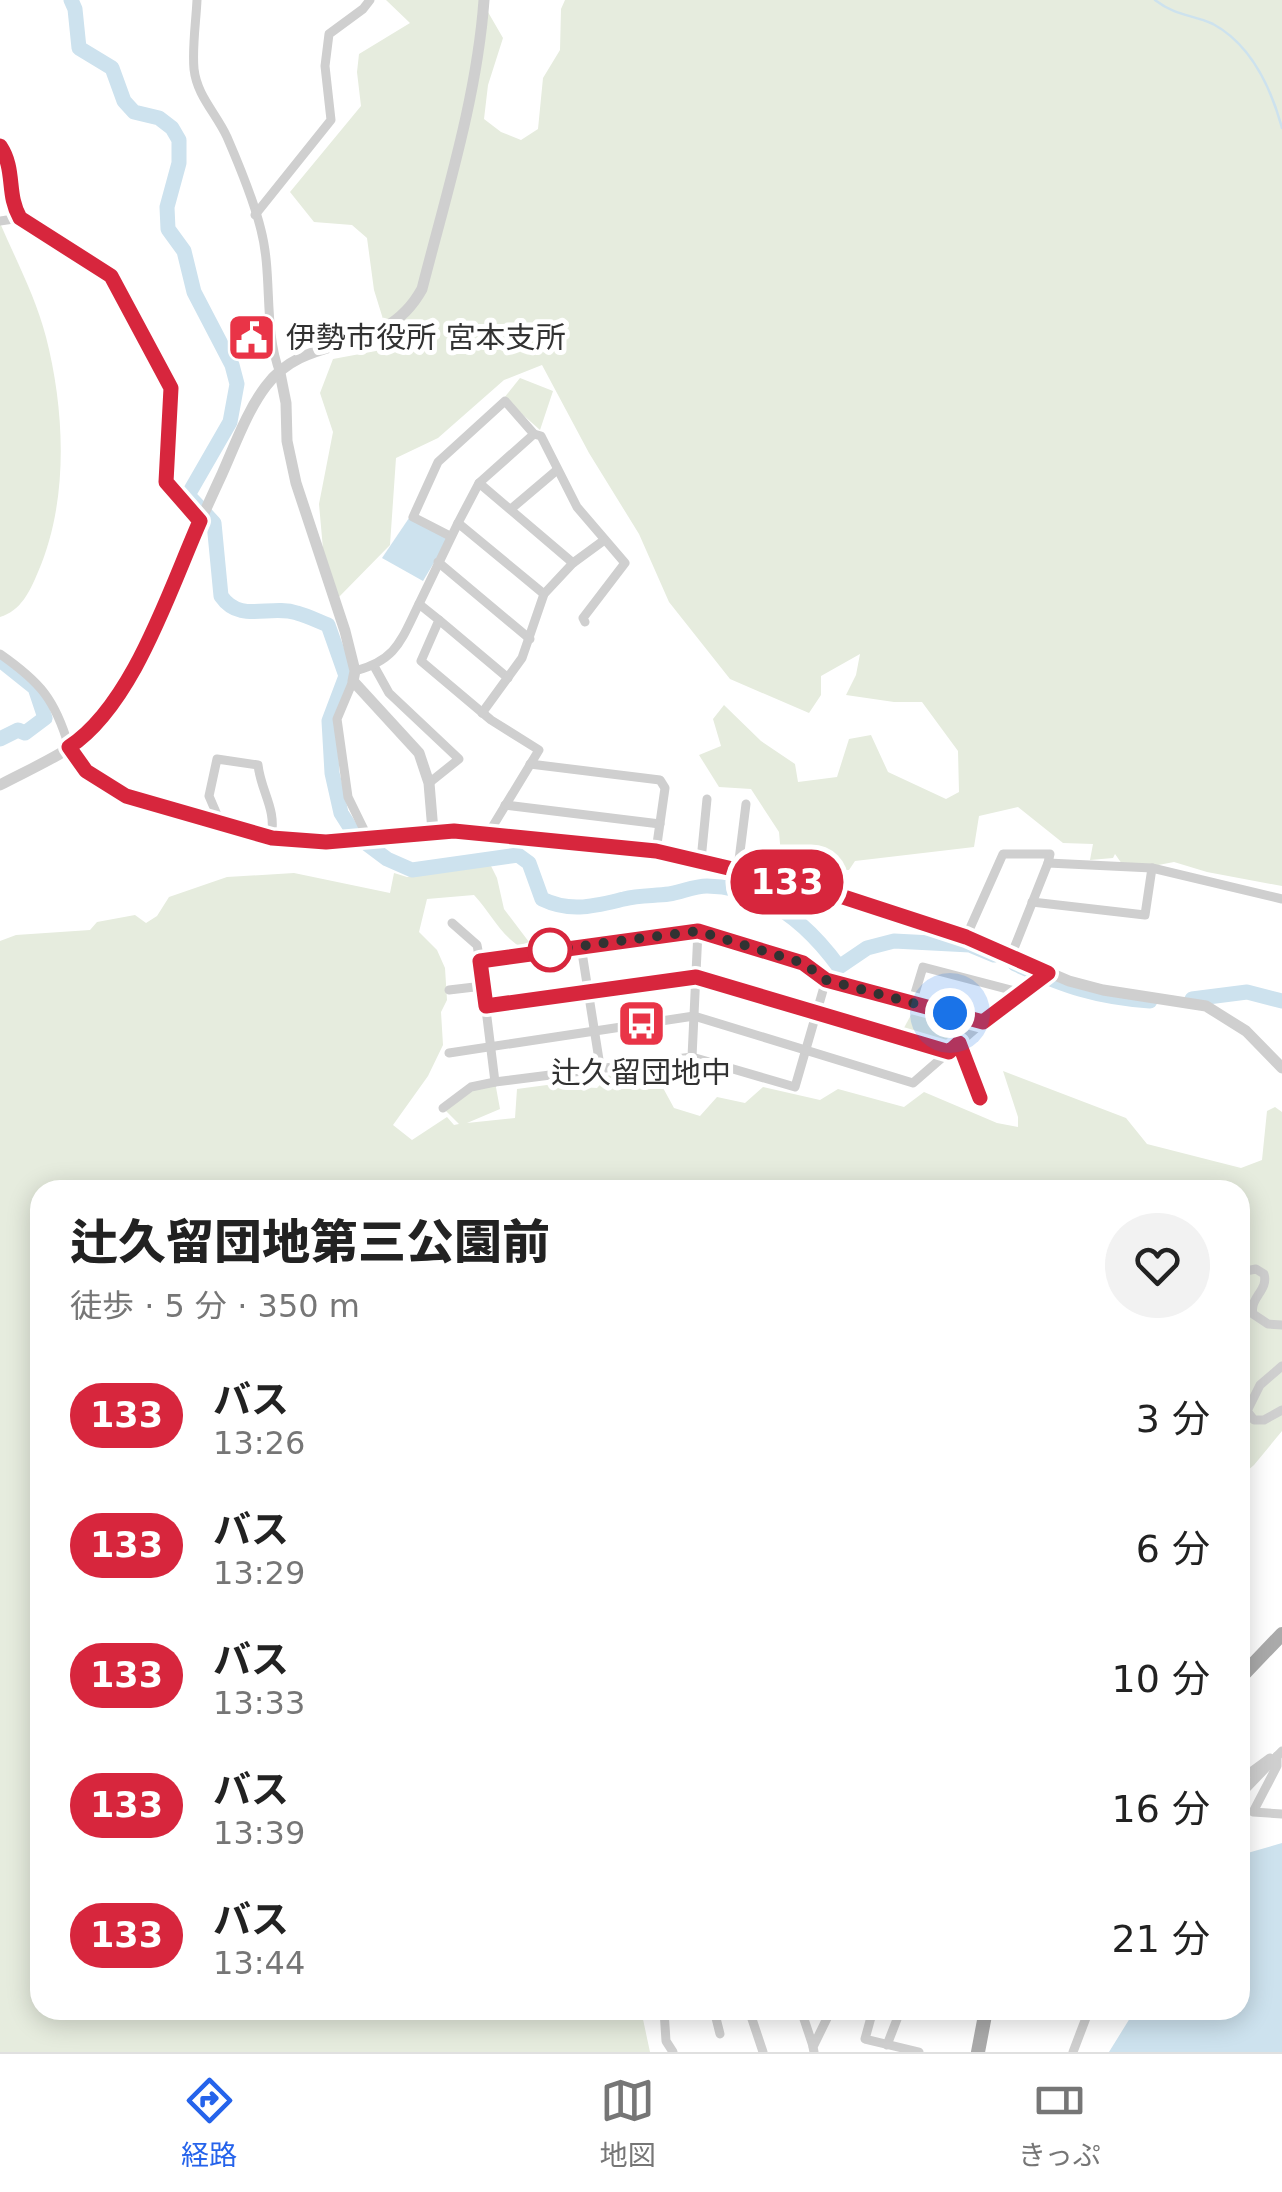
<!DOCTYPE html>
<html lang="ja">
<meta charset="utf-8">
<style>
:root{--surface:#fff;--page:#f2f2f2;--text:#222;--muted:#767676;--line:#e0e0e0;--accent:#2563eb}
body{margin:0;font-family:"DejaVu Sans","Noto Sans JP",sans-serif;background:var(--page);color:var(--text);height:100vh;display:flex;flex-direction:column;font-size:38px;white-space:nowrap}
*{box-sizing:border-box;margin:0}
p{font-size:32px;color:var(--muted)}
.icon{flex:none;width:55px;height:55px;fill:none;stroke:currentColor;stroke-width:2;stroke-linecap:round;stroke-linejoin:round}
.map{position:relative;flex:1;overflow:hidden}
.sheet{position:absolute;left:30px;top:1180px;width:1220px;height:840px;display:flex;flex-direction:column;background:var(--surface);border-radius:30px;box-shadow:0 5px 25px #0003}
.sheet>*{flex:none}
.badge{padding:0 20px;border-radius:32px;font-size:35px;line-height:65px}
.you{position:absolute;width:50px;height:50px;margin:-25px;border:8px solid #fff;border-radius:50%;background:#1a73e8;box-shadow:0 0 0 15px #1a73e833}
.map>.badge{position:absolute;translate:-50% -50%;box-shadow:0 0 0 5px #fff}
.round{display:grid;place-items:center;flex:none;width:105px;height:105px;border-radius:52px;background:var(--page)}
.headline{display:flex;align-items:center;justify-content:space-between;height:170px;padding:0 40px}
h1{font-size:48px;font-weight:800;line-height:75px}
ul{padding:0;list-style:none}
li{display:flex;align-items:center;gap:30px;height:130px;padding:0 40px}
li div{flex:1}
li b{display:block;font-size:38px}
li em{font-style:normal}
li .badge{min-width:110px;font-weight:700;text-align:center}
.tab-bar{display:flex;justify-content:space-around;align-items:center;height:140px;border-top:2px solid var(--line);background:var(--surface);font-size:28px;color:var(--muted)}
.tab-bar a{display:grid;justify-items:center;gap:5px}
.tab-bar .on{color:var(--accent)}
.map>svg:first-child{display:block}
</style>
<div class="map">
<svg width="1282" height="2052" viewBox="0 0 1282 2052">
<rect width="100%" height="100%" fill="#fff"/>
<!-- green -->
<g fill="#e6ecde">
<polygon points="386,0 481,0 503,38 488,85 484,119 501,132 521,140 538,129 543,78 560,50 561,9 565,0 1282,0 1282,886 1207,872 1174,862 1127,871 1115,854 1113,858 1090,860 1093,844 1063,843 1018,807 979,816 974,847 855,861 849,870 788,872 781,855 779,832 751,789 719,787 699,755 721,746 713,719 724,705 761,741 795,764 798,782 837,777 849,739 871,735 888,772 946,799 959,792 958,751 922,702 894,702 846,695 856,675 860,654 821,676 821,695 809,713 730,679 669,602 639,534 589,453 542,365 504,380 438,438 396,458 390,545 336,600 324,560 319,504 333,432 320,393 333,359 392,348 374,290 367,238 352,225 314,222 290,192 361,106 357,72 359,54 410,23"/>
<path d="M0,223C16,260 36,298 46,337C65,411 69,501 38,572C30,591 21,611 0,617Z"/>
<polygon points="520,378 553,391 540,430 504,398"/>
<path d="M489,862L497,878L504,909L529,942L519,946C498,932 491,913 474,895L427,899L419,932L437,950L445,968L447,1000L441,1012L443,1045L428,1076L393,1125L412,1140L447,1117L454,1125L459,1124L443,1108L466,1089L495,1082L500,1109L467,1123L515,1118L517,1089L577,1081L580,1087L597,1088L609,1075H656L674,1108L700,1116L717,1097L745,1103L763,1087L820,1100L838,1089L904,1107L924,1092L997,1123L1018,1127V1117L1003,1071L1126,1118L1147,1144L1241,1168L1262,1160L1267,1111L1275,1107L1282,1112V1431L1254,1465L1240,1477V1190H40V2010H641L650,2052H0V941L16,935L90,930L97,922L135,915L146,923L157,916L169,897L227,877L294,873L390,893L394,873L407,877Z"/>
<polygon points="917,1004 983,1022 949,1052 899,1037"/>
</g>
<!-- water -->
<g fill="#cde2ee">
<polygon points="409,518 450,536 423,581 382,558"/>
<polygon points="1282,1843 1282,2052 1109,2052 1135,2010 1240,2010 1240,1859 1244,1854"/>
</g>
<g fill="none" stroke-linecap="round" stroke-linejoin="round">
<!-- stream -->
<path stroke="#cde2ee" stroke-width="2.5" d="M1155,0C1177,17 1192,14 1213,24C1252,45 1271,88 1282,128"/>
<!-- river -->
<g stroke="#cde2ee" stroke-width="15">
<path d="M71,0L75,9L79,48L112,68L124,101L134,112L159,118L172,128L179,140V163L167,207L168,229L184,251L194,292L232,365L237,384L230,422L188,495L214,523L221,596C240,624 270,604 297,613C308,616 318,621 328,625L346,676L329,721L332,773L341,813L353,832"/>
<polyline points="0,660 35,688 45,718 25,733 18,730 0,739"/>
<path d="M367,844L387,859L412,870L518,855L529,863L542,899C571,913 594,906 624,899C639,895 654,896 669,894C682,892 694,886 707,886C764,887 807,923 839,967L867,948L894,941L970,945L994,955"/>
<path d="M1015,964C1065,986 1095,997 1150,1001"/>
<polyline points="1192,999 1247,992 1282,1001"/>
</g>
<!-- minor -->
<g stroke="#cfcfcf" stroke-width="9">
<path d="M197,0C196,22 192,47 194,69C197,96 216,113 227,137C240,167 253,198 261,230C273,276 263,328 280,373"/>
<path d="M0,146C16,169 6,194 20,218L111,276L171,388L173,400L168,428L166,482L200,521"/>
<polyline points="255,215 331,120 325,66 329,34 363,9 370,0"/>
<polyline points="0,221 20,218"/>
<polyline points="479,483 534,434"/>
<polyline points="511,509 557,470"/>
<polyline points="458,523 479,483 573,563"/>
<polyline points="450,536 413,517 438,462 505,401 534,434 541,436 577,507 625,563 583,618 585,622"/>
<polyline points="438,562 530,639"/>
<polyline points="419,604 458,523 544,594"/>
<polyline points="439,620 508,678"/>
<path d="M0,654C40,682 55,699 69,747"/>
<polyline points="374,666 389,693 459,759 429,783"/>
<path d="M355,671C397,660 401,640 419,604L439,620L421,661L491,720L539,750L488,834"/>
<polyline points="353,681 337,719 348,797 368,838"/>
<polyline points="482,713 522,658 544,594 573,563 603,541"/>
<polyline points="530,764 660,780 665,788 656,851"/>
<polyline points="505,805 660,824"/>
<path d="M221,824L209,796L217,759L258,765C261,792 277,809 271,837"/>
<polyline points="701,860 707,799"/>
<polyline points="738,868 746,804"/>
<polyline points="1032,902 1145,915 1152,868"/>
<polyline points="452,923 477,945 480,961"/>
<polyline points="966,937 1003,854 1050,854 1048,863"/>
<polyline points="581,946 600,1066"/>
<polyline points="1011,956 1048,863 1152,868 1282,899"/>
<polyline points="826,980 795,1087 692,1057 495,1082 480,961 698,931 803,963 826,980 983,1022"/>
<polyline points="449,990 483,986"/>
<polyline points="912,1003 923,967 1022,993"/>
<polyline points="486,1006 696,977 949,1052"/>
<polyline points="959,1043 980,1098"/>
<polyline points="449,1053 694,1016 913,1083 983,1022 1040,979"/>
<polyline points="687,1085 692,1057 698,931"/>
<polyline points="443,1108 471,1087 495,1082"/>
<path d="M1240,1272L1256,1269L1264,1274C1269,1290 1249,1298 1253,1314L1268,1324L1282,1325"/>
<polyline points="1282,1366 1260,1385 1247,1411 1254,1420 1264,1420 1282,1410"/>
<polyline points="1277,1756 1277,1766 1253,1812 1282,1814"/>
<polyline points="1240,1780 1270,1758"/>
<polyline points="1240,1795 1282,1751"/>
<polyline points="664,2010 666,2041 673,2052"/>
<polyline points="714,2010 720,2034"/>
<polyline points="749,2010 763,2052"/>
<polyline points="801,2010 813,2046"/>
<polyline points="873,2010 865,2039 919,2052"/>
<polyline points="887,2045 899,2014 895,2010"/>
<polyline points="814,2052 813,2047 831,2010"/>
<polyline points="1073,2052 1089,2010"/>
</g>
<!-- tertiary -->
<g stroke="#cfcfcf" stroke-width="11">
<polyline points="280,373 286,403 287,441 296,483 345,631 355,671 353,681 419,753 429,783 433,831"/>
<polyline points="69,747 86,771 125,796 280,839 337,842 433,831 534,838 656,851 821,891 966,937 1069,981 1103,990 1206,1006 1246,1031 1282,1068"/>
<path d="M0,785C30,769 66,754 92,731C117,708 132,671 146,640C172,585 196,530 222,474C235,445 247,411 266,386C308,329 383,360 422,289C446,195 477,97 484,0"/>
</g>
<!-- primary -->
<g stroke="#aaa" stroke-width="14">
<polyline points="1240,1678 1282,1634"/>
<polyline points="978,2052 986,2010"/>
</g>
</g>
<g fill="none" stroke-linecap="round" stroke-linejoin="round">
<defs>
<path id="line" d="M0,146C16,170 6,194 20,218L111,276L171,388L166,482L200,521C169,591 133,705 69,747L86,771L126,796L272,838L326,842L454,831L656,851L822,890L966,937L1048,973L983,1022L826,980L803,963L698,931L480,961L486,1006L696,977L949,1052L959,1043L980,1098"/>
</defs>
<!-- line casing -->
<use href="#line" stroke="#fff" stroke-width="22"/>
<!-- line -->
<use href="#line" stroke="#d7263d" stroke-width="15"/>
<!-- walk -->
<polyline stroke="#323232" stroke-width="10" stroke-dasharray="0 18" points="550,950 698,931 803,963 826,980 950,1013"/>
</g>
<!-- icons -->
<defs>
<symbol id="civic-square" viewBox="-11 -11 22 22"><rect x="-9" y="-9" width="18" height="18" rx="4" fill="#e93447" stroke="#fff"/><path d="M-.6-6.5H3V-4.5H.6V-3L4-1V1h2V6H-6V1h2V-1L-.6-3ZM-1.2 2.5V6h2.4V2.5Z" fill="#fff"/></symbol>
<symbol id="bus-square" viewBox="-11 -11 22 22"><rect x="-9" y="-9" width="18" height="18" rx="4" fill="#e93447" stroke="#fff"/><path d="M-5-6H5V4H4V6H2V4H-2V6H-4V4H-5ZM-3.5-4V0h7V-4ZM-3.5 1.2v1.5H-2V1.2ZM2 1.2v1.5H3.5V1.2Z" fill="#fff"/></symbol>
</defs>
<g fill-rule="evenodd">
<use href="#civic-square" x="224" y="310" width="55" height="55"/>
<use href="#bus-square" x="614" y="996" width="55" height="55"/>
</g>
<!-- markers -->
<circle fill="#fff" stroke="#d7263d" stroke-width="5" cx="550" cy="950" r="20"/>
<g text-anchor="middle" stroke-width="10" stroke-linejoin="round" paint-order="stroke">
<!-- poi labels -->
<g font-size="30" fill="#323232" stroke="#fff" text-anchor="start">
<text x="286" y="348">伊勢市役所 宮本支所</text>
<text x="641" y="1083" text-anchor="middle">辻久留団地中</text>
</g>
</g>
</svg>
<div class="you" style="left:950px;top:1013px"></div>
<b class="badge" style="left:787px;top:882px;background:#d7263d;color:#fff">133</b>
<section class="sheet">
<div class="headline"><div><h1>辻久留団地第三公園前</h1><p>徒歩 · 5 分 · 350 m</p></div><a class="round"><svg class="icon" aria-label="heart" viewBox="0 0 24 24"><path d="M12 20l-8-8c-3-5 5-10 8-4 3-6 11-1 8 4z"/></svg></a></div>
<ul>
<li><span class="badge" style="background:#d7263d;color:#fff">133</span><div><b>バス</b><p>13:26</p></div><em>3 分</em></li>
<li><span class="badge" style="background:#d7263d;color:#fff">133</span><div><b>バス</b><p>13:29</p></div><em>6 分</em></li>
<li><span class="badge" style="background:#d7263d;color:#fff">133</span><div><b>バス</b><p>13:33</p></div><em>10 分</em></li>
<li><span class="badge" style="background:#d7263d;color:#fff">133</span><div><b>バス</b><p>13:39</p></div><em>16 分</em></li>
<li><span class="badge" style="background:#d7263d;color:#fff">133</span><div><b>バス</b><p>13:44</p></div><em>21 分</em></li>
</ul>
</section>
</div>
<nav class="tab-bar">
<a class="on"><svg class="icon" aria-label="directions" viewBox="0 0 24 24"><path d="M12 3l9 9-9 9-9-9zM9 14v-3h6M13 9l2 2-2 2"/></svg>経路</a>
<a><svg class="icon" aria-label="map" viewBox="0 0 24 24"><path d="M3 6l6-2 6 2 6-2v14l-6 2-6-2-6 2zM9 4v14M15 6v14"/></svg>地図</a>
<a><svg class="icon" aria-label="tickets" viewBox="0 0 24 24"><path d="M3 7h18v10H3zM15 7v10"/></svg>きっぷ</a>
</nav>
